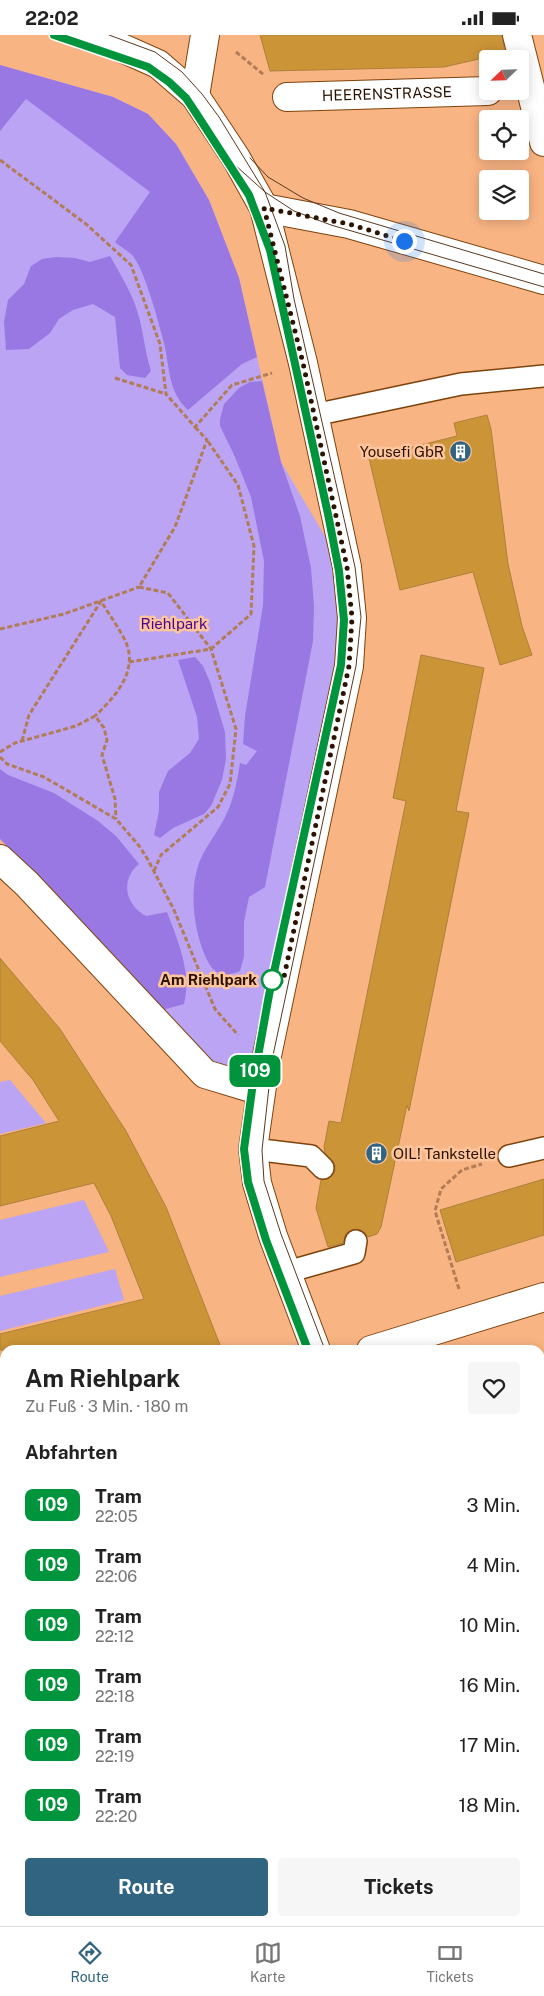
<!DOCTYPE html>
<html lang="de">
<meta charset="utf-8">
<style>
:root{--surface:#fff;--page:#f6f6f6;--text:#222;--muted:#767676;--line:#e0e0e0;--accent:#316481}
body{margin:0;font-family:"Public Sans",sans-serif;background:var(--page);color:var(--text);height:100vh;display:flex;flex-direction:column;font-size:19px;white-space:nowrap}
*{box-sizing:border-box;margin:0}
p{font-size:16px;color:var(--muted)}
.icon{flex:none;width:28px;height:28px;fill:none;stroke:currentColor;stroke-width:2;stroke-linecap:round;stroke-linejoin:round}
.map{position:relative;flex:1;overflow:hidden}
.details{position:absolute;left:0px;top:1310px;width:545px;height:581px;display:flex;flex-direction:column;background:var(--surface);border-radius:15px 15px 0 0;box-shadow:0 2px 12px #0003}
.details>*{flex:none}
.badge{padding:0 10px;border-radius:8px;font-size:18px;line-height:32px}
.needle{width:32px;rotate:247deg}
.fabs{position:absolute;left:479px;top:15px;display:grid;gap:10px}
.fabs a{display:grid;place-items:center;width:50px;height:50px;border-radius:5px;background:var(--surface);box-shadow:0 2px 12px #0003;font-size:25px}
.you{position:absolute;width:25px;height:25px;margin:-12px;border:4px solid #fff;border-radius:50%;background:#1a73e8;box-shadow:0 0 0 8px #1a73e833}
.map>.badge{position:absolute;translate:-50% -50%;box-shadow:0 0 0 2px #fff}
h2{padding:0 25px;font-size:19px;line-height:45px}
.round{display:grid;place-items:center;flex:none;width:52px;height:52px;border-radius:5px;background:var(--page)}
.headline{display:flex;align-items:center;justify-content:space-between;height:85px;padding:0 25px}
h1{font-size:24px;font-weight:700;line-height:38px}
.primary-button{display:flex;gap:10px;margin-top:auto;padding:10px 25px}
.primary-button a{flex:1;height:58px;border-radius:5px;background:var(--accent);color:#fff;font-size:20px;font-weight:700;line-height:58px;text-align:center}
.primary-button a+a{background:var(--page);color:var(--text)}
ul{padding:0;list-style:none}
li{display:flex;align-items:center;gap:15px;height:60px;padding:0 25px}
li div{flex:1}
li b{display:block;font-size:19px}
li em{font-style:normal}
li .badge{min-width:55px;font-weight:700;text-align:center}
.status{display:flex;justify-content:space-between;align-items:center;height:35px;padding:0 25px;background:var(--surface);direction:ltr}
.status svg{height:14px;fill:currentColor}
.dock{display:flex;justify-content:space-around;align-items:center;height:70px;border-top:1px solid var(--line);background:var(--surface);font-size:14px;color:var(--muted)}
.dock a{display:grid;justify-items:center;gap:2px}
.dock .current{color:var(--accent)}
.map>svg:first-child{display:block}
</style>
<div class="status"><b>22:02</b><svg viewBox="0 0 49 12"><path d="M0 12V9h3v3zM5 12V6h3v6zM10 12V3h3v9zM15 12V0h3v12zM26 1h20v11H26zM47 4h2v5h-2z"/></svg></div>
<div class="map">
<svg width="544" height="1891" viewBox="0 0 544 1891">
<rect width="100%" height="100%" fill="#f9b483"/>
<!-- green -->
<g fill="#baa4f3">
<polygon points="0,30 113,62 148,79 176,109 209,165 239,243 281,427 345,535 350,585 260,1034 243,1047 207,1024 65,869 0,804"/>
<polygon points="10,1045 46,1088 0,1099 0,1047"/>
<polygon points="84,1165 109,1217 0,1242 0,1185"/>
<polygon points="115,1234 124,1265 0,1296 0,1261"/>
</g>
<!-- forest -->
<g fill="#9a78e3">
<path d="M0,30L113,62L148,79L176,109L209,165L239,243L257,322L242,329L188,375C168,357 170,333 164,308C159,289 145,236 133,221C129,216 120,212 115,207L150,157L26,64L0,96Z"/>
<path d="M110,221C122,242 135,263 140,286C144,303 146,320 151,336L145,343L127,340L120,333L115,282L93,269L73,275L59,284L50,298L29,314L6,315L4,287L8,265L24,249L31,231L42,224L56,222L75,223L90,227Z"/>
<path d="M262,346L281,427L300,481L311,533L314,571L313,606L265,852L249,862L244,887V922L240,936C226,942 216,941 208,927C193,898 187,849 203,819C210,806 220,793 226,780C234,764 237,746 240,728L246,730L257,716L243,709L245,681L263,570L264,526L251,462L235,422L220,391V384L224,369L239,353L250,347Z"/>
<polygon points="195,622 203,631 210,647 225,697 226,724 222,745 211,771 204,779 173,793 160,803 154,800 159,776 159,757 168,736 190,718 199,704 197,682 178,625"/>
<path d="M0,734L8,740L54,758L98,786L116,801L139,829C120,844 125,870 146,881L167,877C178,906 192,938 184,969L162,975L65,869L0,804Z"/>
</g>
<!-- building -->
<g fill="#cb9437" stroke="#ad813a">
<polygon points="260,0 502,0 505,18 444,32 270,36"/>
<polygon points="487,380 491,394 508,529 522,591 532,620 500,630 473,537 400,555 369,423 457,401 454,388"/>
<polygon points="421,620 484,633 456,776 469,778 409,1076 407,1070 381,1192 377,1199 368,1202 364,1197 359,1194 351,1195 346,1198 343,1208 328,1212 316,1173 321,1145 331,1142 335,1136 335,1129 325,1118 324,1112 329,1086 341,1088 406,766 393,763"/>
<polygon points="0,923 60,994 126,1096 166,1172 222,1315 0,1315 0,1299 144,1264 111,1181 94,1148 0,1171 0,1101 59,1086 33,1045 0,1006"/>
<polygon points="544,1144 544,1200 456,1227 440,1175"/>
</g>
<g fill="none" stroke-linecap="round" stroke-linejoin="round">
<defs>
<g id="lane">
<polyline points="314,380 461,349 544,341"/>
<polyline points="253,1114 311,1121 323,1133"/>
<polyline points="509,1121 544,1113"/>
<polyline points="287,1237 354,1218 356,1206"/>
</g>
<g id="street">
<polyline points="517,0 544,107"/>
<polyline points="195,61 205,0"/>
<path id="s1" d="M287,62L488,56"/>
<polyline points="0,824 27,849 205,1039 261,1056"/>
<polyline points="371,1315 544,1262"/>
<polyline points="0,1416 5,1415"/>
<polyline points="540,1591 544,1590"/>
<polyline points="0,1679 5,1692"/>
<polyline points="78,1886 82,1891"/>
<polyline points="101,1891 107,1886"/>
</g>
<g id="secondary">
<polyline points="83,0 113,9 158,29 195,61 236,123 264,173 303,328 347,532 352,583 349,631 265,1030 253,1114 257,1148 273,1201 316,1315"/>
<polyline points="264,173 349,189 544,245"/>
<polyline points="540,1780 544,1785"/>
</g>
</defs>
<!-- lane casing -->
<use href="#lane" stroke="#7f430c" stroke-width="24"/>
<!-- street casing -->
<use href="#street" stroke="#7f430c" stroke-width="30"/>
<!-- secondary casing -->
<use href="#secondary" stroke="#7f430c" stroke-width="30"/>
<!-- path -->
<g stroke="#b27c56" stroke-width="3" stroke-dasharray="5 2.5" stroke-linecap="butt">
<polyline points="236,17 264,40"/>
<polyline points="0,125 86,189 131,230 160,309 166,359 195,392 232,350 272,338"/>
<polyline points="115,343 166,359"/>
<polyline points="0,594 64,579 139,552"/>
<polyline points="129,627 211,614 251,579 254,511 238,450 207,405"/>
<path d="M22,706L29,680L101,566C109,580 121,595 127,610C137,638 114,663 95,681"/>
<polyline points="0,717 15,708 76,691 95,681 104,693 107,705 102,720 115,764 116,784"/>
<polyline points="0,722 7,729 44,742 116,784 140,812 148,825 174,875 215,974 238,1000"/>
<polyline points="154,836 161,820 218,772 230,749 236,694 211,614 168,558 139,552 175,492 207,405 195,392"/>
<polyline points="459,1254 435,1176 441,1154 462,1135 482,1129"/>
</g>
<!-- lane -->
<use href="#lane" stroke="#fff" stroke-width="21"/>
<!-- street -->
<use href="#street" stroke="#fff" stroke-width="28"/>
<!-- secondary -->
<use href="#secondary" stroke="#fff" stroke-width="28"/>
<!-- tram -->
<g stroke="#5b381f" stroke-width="1">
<polyline points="54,0 148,32 169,47 186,63 197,78 249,160 269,215 328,479 339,536 344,585 341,630 272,945 252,1055 244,1114 248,1147 266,1205 308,1315"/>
<polyline points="109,0 155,17 182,37 202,59 219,82 265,157 285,211 294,264 355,532 361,582 356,631 272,1025 262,1115 264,1146 281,1199 325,1315"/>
<polyline points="250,123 268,142 303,163 339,178 544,239"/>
<polyline points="235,130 265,157 294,176 331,190 544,252"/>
<polyline points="540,1767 544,1772"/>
<polyline points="540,1795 544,1800"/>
</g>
</g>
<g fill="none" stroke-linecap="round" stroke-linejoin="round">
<defs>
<polyline id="line" points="54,0 148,32 169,47 186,63 196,78 249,160 270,215 328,479 339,536 344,585 341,630 269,960 252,1055 244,1114 248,1147 266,1205 308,1315"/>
</defs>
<!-- line casing -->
<use href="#line" stroke="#fff" stroke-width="11"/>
<!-- line -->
<use href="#line" stroke="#00943c" stroke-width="8"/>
<!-- walk -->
<polyline stroke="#2c1301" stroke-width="5" stroke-dasharray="0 9" points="272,945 283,947 349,631 352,583 347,532 303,328 264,173 349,189 404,206"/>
</g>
<!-- icons -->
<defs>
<symbol id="building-disc" viewBox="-11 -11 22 22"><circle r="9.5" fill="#316481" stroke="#fdc59e"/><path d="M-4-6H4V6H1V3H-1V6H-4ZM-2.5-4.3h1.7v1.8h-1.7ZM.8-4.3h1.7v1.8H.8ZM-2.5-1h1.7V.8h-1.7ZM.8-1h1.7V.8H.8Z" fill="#fff"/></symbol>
</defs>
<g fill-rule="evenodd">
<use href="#building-disc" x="448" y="404" width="25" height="25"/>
<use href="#building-disc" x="364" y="1106" width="25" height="25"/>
</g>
<!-- markers -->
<circle fill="#fff" stroke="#00943c" stroke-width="2.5" cx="272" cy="945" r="10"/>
<g text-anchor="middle" stroke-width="5" stroke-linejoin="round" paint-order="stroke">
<!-- street labels -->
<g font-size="15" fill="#2c1301" stroke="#fdc59e">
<text dy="5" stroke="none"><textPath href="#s1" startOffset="100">HEERENSTRASSE</textPath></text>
</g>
<!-- poi labels -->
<g font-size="15" fill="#2c1301" stroke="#fdc59e" text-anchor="end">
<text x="444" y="422">Yousefi GbR</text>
<text x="393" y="1124" text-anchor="start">OIL! Tankstelle</text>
</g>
<!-- park labels -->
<g font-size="15" fill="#4a078f" stroke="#fdc59e">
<text x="174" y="594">Riehlpark</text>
</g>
<!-- stop labels -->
<g font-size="15" font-weight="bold" fill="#2c1301" stroke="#fdc59e" text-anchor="end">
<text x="257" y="950">Am Riehlpark</text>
</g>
</g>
</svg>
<div class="fabs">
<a><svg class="needle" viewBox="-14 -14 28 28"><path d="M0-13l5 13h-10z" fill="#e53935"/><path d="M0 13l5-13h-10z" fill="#767676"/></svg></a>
<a><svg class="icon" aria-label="locate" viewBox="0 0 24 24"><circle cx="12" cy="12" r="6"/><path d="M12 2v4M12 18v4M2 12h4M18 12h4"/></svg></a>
<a><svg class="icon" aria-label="layers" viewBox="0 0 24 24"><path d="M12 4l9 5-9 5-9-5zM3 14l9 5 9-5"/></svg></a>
</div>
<div class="you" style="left:404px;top:206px"></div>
<b class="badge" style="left:255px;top:1036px;background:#00943c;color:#fff">109</b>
<section class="details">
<div class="headline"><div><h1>Am Riehlpark</h1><p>Zu Fuß · 3 Min. · 180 m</p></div><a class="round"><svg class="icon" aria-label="heart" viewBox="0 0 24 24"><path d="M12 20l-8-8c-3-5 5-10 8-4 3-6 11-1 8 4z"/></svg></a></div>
<h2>Abfahrten</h2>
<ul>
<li><span class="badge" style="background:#00943c;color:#fff">109</span><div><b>Tram</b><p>22:05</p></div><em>3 Min.</em></li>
<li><span class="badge" style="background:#00943c;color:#fff">109</span><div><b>Tram</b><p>22:06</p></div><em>4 Min.</em></li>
<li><span class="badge" style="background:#00943c;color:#fff">109</span><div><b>Tram</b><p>22:12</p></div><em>10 Min.</em></li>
<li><span class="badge" style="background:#00943c;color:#fff">109</span><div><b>Tram</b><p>22:18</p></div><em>16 Min.</em></li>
<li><span class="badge" style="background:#00943c;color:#fff">109</span><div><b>Tram</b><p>22:19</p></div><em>17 Min.</em></li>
<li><span class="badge" style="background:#00943c;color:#fff">109</span><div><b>Tram</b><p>22:20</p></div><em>18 Min.</em></li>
</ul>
<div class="primary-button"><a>Route</a><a>Tickets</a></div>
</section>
</div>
<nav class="dock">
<a class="current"><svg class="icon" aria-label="directions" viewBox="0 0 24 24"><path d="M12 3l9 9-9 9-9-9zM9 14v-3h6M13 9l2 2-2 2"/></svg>Route</a>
<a><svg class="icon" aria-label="map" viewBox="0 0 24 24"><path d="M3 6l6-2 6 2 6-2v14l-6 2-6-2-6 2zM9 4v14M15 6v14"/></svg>Karte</a>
<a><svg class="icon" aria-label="tickets" viewBox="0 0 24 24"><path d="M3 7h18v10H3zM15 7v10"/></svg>Tickets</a>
</nav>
